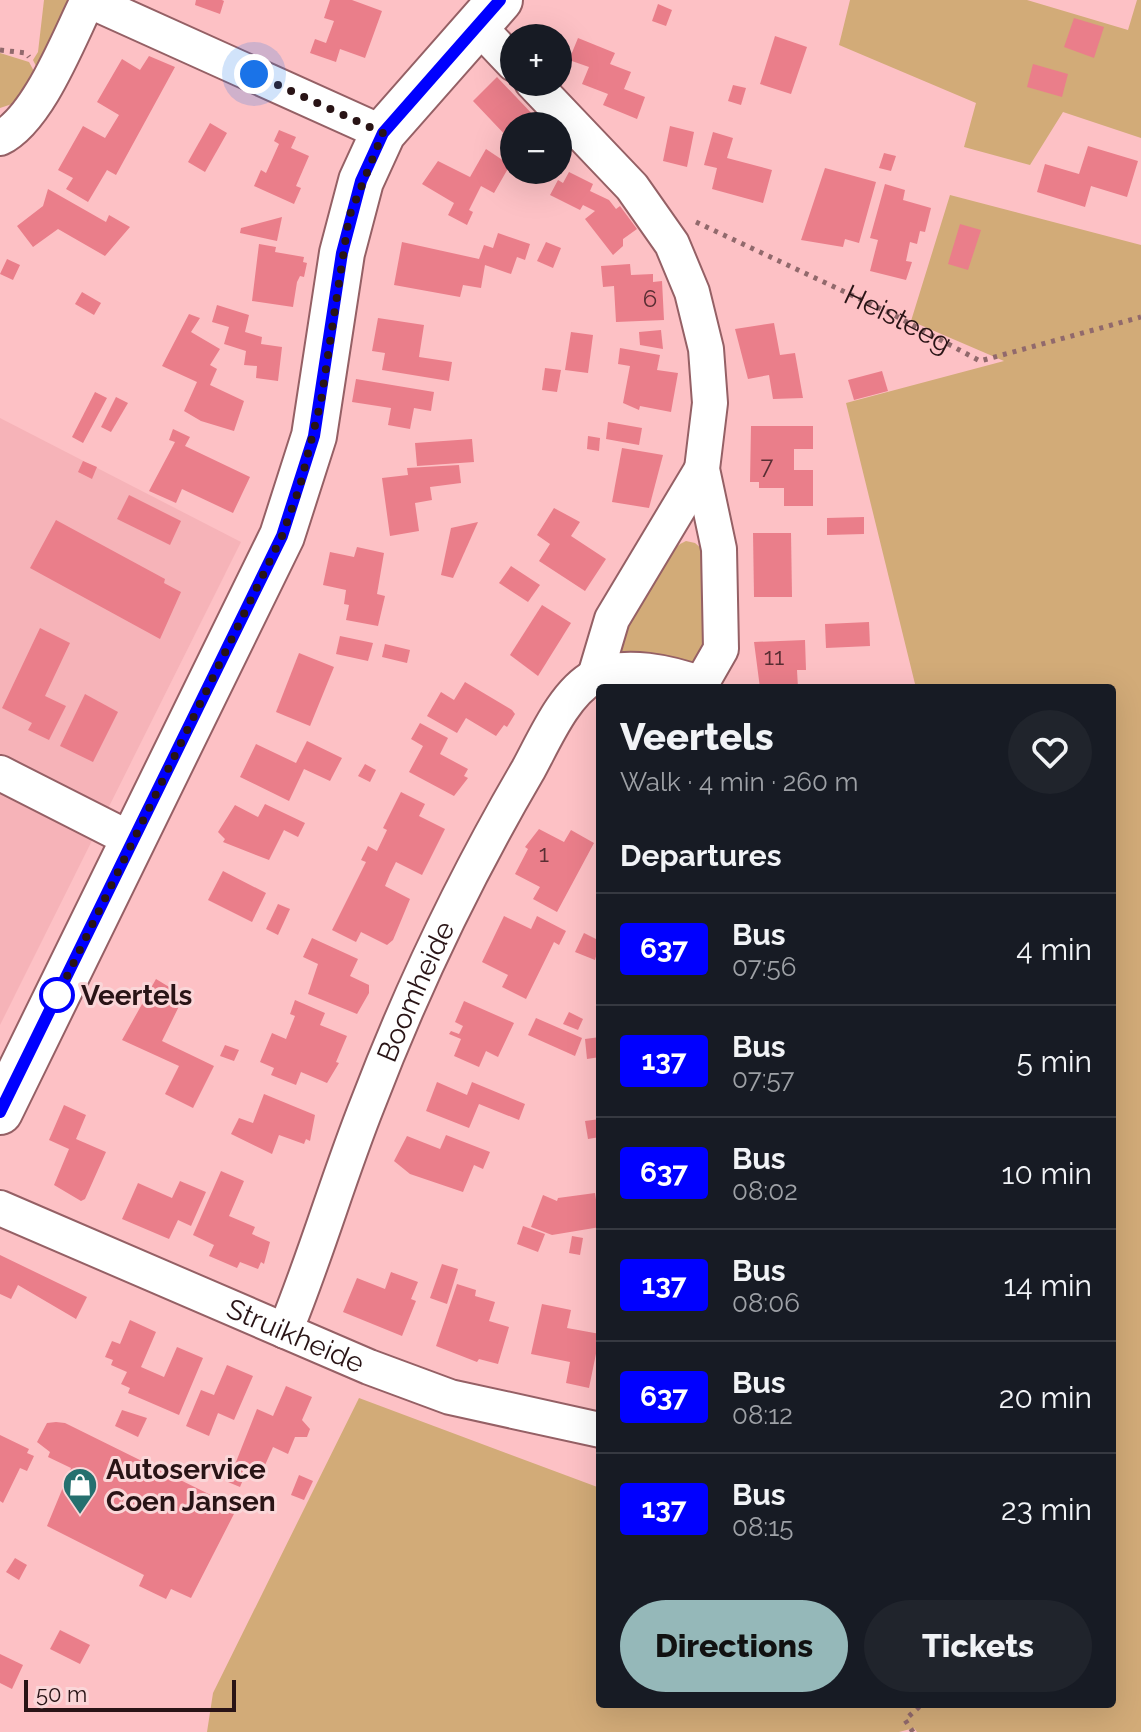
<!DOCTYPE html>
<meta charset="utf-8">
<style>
:root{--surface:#171b24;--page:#20242c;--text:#f1f3f6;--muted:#9ea1a6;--line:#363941;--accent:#95b8b9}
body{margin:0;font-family:Raleway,sans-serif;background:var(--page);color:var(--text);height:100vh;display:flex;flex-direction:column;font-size:30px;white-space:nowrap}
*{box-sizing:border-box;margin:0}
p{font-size:26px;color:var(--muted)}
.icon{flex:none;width:44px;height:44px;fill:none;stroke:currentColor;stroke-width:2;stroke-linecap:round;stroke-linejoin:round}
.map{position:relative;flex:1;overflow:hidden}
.panel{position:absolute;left:596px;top:684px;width:520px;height:1024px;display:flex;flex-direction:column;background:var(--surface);border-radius:8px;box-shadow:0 8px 32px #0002}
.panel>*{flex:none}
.badge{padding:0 16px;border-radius:6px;font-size:28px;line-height:52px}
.buttons{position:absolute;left:500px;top:24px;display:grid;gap:16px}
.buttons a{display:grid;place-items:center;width:72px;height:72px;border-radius:50%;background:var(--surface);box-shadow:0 8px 32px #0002;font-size:40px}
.scale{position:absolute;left:24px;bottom:20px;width:212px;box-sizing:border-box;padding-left:8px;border:4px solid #291416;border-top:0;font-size:22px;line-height:28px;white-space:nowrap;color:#291416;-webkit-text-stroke:6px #fad6d8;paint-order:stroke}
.you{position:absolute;width:40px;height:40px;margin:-20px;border:6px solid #fff;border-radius:50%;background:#1a73e8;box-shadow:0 0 0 12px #1a73e833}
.map>.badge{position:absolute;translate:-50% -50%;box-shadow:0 0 0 4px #fff}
h2{padding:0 24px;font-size:30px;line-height:72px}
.round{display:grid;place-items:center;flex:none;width:84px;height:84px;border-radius:42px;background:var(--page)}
.summary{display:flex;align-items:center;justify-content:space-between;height:136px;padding:0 24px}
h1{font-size:38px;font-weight:800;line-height:60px}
.action{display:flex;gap:16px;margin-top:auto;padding:16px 24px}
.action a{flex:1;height:92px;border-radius:48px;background:var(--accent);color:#111;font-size:32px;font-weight:800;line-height:92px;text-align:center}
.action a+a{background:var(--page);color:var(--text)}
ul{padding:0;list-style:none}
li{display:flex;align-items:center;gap:24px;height:112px;padding:0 24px;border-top:2px solid var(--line)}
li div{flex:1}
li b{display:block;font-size:30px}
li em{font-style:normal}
li .badge{min-width:88px;font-weight:700;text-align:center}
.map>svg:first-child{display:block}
</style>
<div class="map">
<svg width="1141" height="1732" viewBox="0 0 1141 1732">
<rect width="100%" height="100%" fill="#fdc1c5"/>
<!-- built -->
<polygon fill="#f6b3b8" points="0,418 241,542 0,1025"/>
<!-- green -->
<g fill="#d2ab78">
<polygon points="44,0 76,0 39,72 33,60 38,52"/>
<polygon points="850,0 1027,0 1128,30 1137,0 1141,0 1141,138 1063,112 1030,165 964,147 976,103 839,45"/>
<polygon points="0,53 29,62 37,77 18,102 0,108"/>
<polygon points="950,195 1141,245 1141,1732 917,1732 914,1728 899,1732 207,1732 213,1693 359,1398 600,1488 600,1704 1112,1704 1112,688 916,688 846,403 1004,361 911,321"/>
<path d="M686,541L695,543L703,550L706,653L696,666L622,661L614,642C629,614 657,553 686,541Z"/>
</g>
<!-- building -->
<g fill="#ea7e8a">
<polygon points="196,0 222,0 224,1 220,14 195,5"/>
<polygon points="330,0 352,0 382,11 365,58 340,49 336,62 310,53 315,39 326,43 334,21 324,18"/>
<polygon points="658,4 672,10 666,26 652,21"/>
<polygon points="1074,18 1104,27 1094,58 1064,47"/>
<polygon points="775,36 807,47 791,94 760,84"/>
<polygon points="578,38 615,53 610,64 631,72 624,89 645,97 637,119 603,105 608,94 582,84 589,67 569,60"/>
<polygon points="149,56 175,67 116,175 107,170 88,202 66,189 73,178 58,170 83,126 105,138 119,115 97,102 122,59 140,70"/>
<polygon points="1033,64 1068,74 1062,97 1027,87"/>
<polygon points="497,77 537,119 529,126 514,126 512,142 473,101"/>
<polygon points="733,85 746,88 741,105 728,101"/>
<polygon points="210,123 227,133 205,172 188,162"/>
<polygon points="670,126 694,132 687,167 663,161"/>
<polygon points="279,130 296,137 291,148 309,156 296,186 301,188 294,204 254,186 261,170 266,173 279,144 274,141"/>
<polygon points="713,132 733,138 727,158 772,170 763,203 712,189 717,168 704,165"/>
<polygon points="1088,146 1138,161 1127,197 1091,186 1085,207 1037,192 1045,164 1079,174"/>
<polygon points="486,149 510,165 494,193 481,186 469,210 473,212 467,225 448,215 454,203 422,184 438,161 470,177"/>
<polygon points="884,153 896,156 891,171 879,168"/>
<polygon points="825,168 876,182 859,243 845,239 843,247 801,240"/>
<polygon points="569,172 593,184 590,191 609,200 616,209 620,206 637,229 623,239 623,246 613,255 585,219 595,211 583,205 580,210 550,195 558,180 563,183"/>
<polygon points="885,184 905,190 903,200 931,208 925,232 920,231 917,244 910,242 906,261 912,262 906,280 870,271 878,240 870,238"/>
<polygon points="48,189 106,222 109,215 130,227 105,256 58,229 33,247 17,226 43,206"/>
<polygon points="282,217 277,241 240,233 241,228"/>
<polygon points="960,224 981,230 968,270 948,264"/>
<polygon points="498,233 530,244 525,260 517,257 511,274 485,265 481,288 463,285 460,297 394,285 402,242 479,259 484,245 493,248"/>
<polygon points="546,242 561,248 553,268 537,261"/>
<polygon points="259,244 276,247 275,252 304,257 303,262 307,263 304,277 300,276 297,282 293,307 252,301"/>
<polygon points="7,259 20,265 13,280 0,274"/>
<polygon points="630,264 631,275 653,274 653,282 662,281 664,320 616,322 614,286 603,287 601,266"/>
<polygon points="82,292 101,303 94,315 75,304"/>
<polygon points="217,305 249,315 245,332 262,337 261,344 282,347 278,381 256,378 257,366 244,365 246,351 224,344 229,327 212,322"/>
<polygon points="189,314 200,318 191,332 220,349 210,365 217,369 210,385 244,401 234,431 201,421 184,411 197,382 162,366"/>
<polygon points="378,318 424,325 419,357 452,362 449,381 382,370 385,353 372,351"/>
<polygon points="774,323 780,355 795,353 803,398 773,399 769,375 748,379 735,329"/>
<polygon points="661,330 663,349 640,345 639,332"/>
<polygon points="571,332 593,335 588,373 565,370"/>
<polygon points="620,348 660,355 657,370 678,373 671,412 640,406 639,410 623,403 630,366 618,364"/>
<polygon points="545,368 561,370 557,392 542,390"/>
<polygon points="882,371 888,391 854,400 848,380"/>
<polygon points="356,379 434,392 431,411 414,408 410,429 388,425 391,408 352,402"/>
<polygon points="95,392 107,398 83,443 72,437"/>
<polygon points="116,397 128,403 111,432 101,427"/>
<polygon points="608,422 642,428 639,445 606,439"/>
<polygon points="751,426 813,426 813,449 794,449 794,470 813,470 813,506 784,506 784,488 759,488 759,482 750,482"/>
<polygon points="173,429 190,437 185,446 250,477 233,513 182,489 176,503 149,491 175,442 169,440"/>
<polygon points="588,436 600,438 599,451 587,449"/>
<polygon points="472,439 474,462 417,466 415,443"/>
<polygon points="622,448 663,455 649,508 612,502"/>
<polygon points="83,461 97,467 92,479 78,472"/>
<polygon points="459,465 461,483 430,487 432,500 415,503 419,531 390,536 382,478 408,475 407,468"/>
<polygon points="129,495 181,521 170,545 117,519"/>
<polygon points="554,508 580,522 571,536 606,559 585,591 539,561 550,544 537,535"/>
<polygon points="864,517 864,534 827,535 827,518"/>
<polygon points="56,520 165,579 164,583 181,592 160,639 30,568"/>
<polygon points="478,522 453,578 441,575 451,528"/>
<polygon points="753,533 791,533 792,597 754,597"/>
<polygon points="357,547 384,553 377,594 385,596 378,626 346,620 349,605 344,604 346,590 323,585 330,552 354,557"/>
<polygon points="511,566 540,585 528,602 499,583"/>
<polygon points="542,605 571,623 538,676 510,655"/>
<polygon points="869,622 870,646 826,648 825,624"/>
<polygon points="40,628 70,643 45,696 66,706 49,740 28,730 32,723 2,708"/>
<polygon points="340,636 373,643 368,661 336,654"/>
<polygon points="805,640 806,670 797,670 798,688 760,688 754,642"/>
<polygon points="385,644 410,650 407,663 382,657"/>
<polygon points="299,653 334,667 310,726 276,712"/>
<polygon points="465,682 512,710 515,714 507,727 504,725 496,736 466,718 457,733 427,716 441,692 454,700"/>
<polygon points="85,694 118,712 93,762 60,746"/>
<polygon points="420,723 448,738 440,754 468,769 464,776 468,778 454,796 409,772 423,746 411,739"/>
<polygon points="307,741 342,758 330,781 304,769 289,801 240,777 256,744 296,763"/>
<polygon points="365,764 376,770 370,782 358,776"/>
<polygon points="401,792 425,804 419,816 445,829 422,875 396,862 390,874 385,886 410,899 393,940 387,945 361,932 356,942 332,930 366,862 361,860 368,846 377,851 387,830 383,828"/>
<polygon points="265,804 305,823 298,837 284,830 269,860 223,842 225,839 218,832 235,805 258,817"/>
<polygon points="539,829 564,842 571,830 594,843 557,912 533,899 540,887 515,874 528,849 525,847"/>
<polygon points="223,871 266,893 252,922 208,900"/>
<polygon points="278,904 290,909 278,935 266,929"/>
<polygon points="504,916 531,929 537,916 566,931 559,945 554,942 526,999 502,987 508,975 482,962"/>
<polygon points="584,933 600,941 595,960 575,952"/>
<polygon points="312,938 358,959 350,976 369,985 369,993 357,1014 308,994 318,964 303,957"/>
<polygon points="156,979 184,996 162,1041 214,1066 193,1108 165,1094 179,1066 122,1040"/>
<polygon points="295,1000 325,1013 320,1025 347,1036 336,1062 339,1063 327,1083 301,1072 296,1085 271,1075 274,1068 260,1062 272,1033 286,1039 295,1016 290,1014"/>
<polygon points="464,1001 514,1023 498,1057 486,1051 479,1067 454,1056 461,1039 449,1034 451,1031 459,1034 463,1026 455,1022"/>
<polygon points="569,1012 583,1019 578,1030 563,1024"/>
<polygon points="536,1018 582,1038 575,1056 528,1035"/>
<polygon points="600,1037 600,1057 587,1059 585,1039"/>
<polygon points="225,1045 239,1050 234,1061 220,1056"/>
<polygon points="437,1082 467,1095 472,1082 525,1104 519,1120 479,1104 469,1128 426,1111"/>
<polygon points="264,1094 315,1115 310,1141 306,1139 304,1144 279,1135 272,1154 231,1134 239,1118 253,1123"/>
<polygon points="64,1105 86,1115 76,1139 106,1152 85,1199 81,1201 54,1185 69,1149 49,1140"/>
<polygon points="600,1119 600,1137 588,1139 585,1121"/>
<polygon points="446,1135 490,1152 483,1169 474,1165 463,1192 410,1174 394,1161 407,1136 440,1149"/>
<polygon points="221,1171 244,1181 229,1216 255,1227 252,1234 270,1242 264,1264 261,1262 258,1269 240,1262 237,1268 209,1256 214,1245 193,1235"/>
<polygon points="180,1181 206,1192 191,1226 178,1220 169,1239 122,1219 138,1183 172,1198"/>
<polygon points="595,1193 600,1227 552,1235 531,1227 543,1195 557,1201 558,1198"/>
<polygon points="523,1226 545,1234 538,1252 517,1244"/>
<polygon points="572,1236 583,1238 580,1255 569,1253"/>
<polygon points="0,1255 87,1297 76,1319 18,1285 11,1299 0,1294"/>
<polygon points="442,1264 458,1269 447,1304 430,1298"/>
<polygon points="391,1272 418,1282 411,1299 416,1301 402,1336 343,1312 357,1278 385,1289"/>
<polygon points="457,1284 476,1290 475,1296 495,1302 489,1321 509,1327 498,1364 479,1359 477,1362 436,1346"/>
<polygon points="542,1304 571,1310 567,1328 600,1334 589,1388 566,1383 570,1362 531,1354"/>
<polygon points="130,1320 156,1332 141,1367 164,1377 177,1347 203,1358 179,1415 128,1393 130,1388 121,1384 127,1372 111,1365 113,1360 105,1357 112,1341 120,1344"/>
<polygon points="227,1365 253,1376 234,1420 218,1413 209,1436 186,1426 201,1390 214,1395"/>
<polygon points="286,1386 312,1397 302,1420 310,1429 307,1437 295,1437 288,1454 273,1447 258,1481 245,1475 240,1487 228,1482 257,1409 273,1416"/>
<polygon points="122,1410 147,1418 138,1437 115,1426"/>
<polygon points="56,1422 65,1423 237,1508 191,1598 171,1589 166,1599 139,1586 144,1575 47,1526 71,1468 48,1457 50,1452 37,1442 47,1423"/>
<polygon points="0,1435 29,1449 27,1453 34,1456 27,1471 20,1468 3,1503 0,1501"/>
<polygon points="299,1475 313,1481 304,1500 291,1495"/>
<polygon points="15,1558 27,1565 19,1580 6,1572"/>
<polygon points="60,1630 90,1645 80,1664 50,1649"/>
<polygon points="0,1654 23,1665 12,1689 0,1683"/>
</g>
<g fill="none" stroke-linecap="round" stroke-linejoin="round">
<defs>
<g id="street">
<polyline points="88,0 383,133"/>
<polyline points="477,25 514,64"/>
<polyline points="532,82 632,187 672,244 692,292 706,349 710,403 702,469 719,549 721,649 701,684 703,688"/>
<path d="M0,138C38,120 69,38 88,0"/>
<polyline points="595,676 612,619 702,469"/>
<polyline points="0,773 134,841"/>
<path id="s2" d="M0,1208L369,1367L450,1397L600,1430"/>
<path id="s3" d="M285,1331C316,1256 338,1178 368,1103C412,988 466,876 528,770C544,741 564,693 594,677C625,662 671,673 701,684"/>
</g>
<polyline id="secondary" points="0,1112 282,536 314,436 342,253 361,181 383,133 500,0"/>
</defs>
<!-- street casing -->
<use href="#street" stroke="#956065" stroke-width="38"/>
<!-- secondary casing -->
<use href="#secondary" stroke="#956065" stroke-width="48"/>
<!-- path -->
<g stroke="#91696c" stroke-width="5" stroke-dasharray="4 6" stroke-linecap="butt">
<polyline points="0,50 26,53 29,57"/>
<path id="s1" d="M696,222L892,314L980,361L1141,317"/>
<polyline points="913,1732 905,1720 922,1704"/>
</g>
<!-- street -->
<use href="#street" stroke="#fff" stroke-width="34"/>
<!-- secondary -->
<use href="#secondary" stroke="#fff" stroke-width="44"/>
</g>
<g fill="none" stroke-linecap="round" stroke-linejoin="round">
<defs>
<polyline id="line" points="0,1112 282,536 314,436 342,253 361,181 383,133 500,0"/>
</defs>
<!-- line casing -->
<use href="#line" stroke="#fff" stroke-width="18"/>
<!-- line -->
<use href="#line" stroke="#00f" stroke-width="12"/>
<!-- walk -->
<polyline stroke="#291416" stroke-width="8" stroke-dasharray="0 14.4" points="57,995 53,1005 282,536 300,486 321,401 349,217 383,133 254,74"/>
</g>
<!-- icons -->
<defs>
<symbol id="shop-pin" viewBox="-11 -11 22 30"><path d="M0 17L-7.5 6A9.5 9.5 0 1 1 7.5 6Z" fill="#25706f" stroke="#fad6d8"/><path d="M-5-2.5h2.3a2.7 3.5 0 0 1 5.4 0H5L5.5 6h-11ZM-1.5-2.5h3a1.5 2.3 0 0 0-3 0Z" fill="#fff"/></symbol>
</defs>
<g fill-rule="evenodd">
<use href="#shop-pin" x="60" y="1465" width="40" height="54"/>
</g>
<!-- markers -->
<circle fill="#fff" stroke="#00f" stroke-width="4" cx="57" cy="995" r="16"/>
<g text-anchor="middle" stroke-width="6" stroke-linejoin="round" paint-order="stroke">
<!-- number labels -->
<g font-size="24" fill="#592e33">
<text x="650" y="307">6</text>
<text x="767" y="474">7</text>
<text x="774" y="665">11</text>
<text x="544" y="862">1</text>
</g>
<!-- street labels -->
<g font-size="28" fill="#291416" stroke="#fad6d8">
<text dy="10" stroke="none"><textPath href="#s1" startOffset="224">Heisteeg</textPath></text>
<text dy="10" stroke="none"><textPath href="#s3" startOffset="364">Boomheide</textPath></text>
<text dy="10" stroke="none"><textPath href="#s2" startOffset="322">Struikheide</textPath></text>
</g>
<!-- stop labels -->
<g font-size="28" font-weight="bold" fill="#291416" stroke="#fad6d8" text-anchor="start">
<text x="81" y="1005">Veertels</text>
</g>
<!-- poi labels -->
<g font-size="28" font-weight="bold" fill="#291416" stroke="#fad6d8" text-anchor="start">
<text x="106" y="1479">Autoservice<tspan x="106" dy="32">Coen Jansen</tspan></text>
</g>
</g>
</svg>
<div class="buttons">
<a>+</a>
<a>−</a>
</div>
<div class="scale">50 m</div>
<div class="you" style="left:254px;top:74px"></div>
<section class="panel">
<div class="summary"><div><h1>Veertels</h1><p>Walk · 4 min · 260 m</p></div><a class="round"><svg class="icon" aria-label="heart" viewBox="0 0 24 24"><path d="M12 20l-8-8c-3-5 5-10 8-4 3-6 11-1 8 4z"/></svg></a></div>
<h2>Departures</h2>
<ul>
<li><span class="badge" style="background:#00f;color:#fff">637</span><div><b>Bus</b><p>07:56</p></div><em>4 min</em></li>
<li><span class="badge" style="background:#00f;color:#fff">137</span><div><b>Bus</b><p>07:57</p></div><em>5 min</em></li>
<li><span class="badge" style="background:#00f;color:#fff">637</span><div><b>Bus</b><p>08:02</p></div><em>10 min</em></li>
<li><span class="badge" style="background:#00f;color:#fff">137</span><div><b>Bus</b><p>08:06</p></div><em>14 min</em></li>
<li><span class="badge" style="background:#00f;color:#fff">637</span><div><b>Bus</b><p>08:12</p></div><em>20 min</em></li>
<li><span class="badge" style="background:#00f;color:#fff">137</span><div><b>Bus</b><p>08:15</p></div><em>23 min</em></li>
</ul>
<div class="action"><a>Directions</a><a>Tickets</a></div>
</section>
</div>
